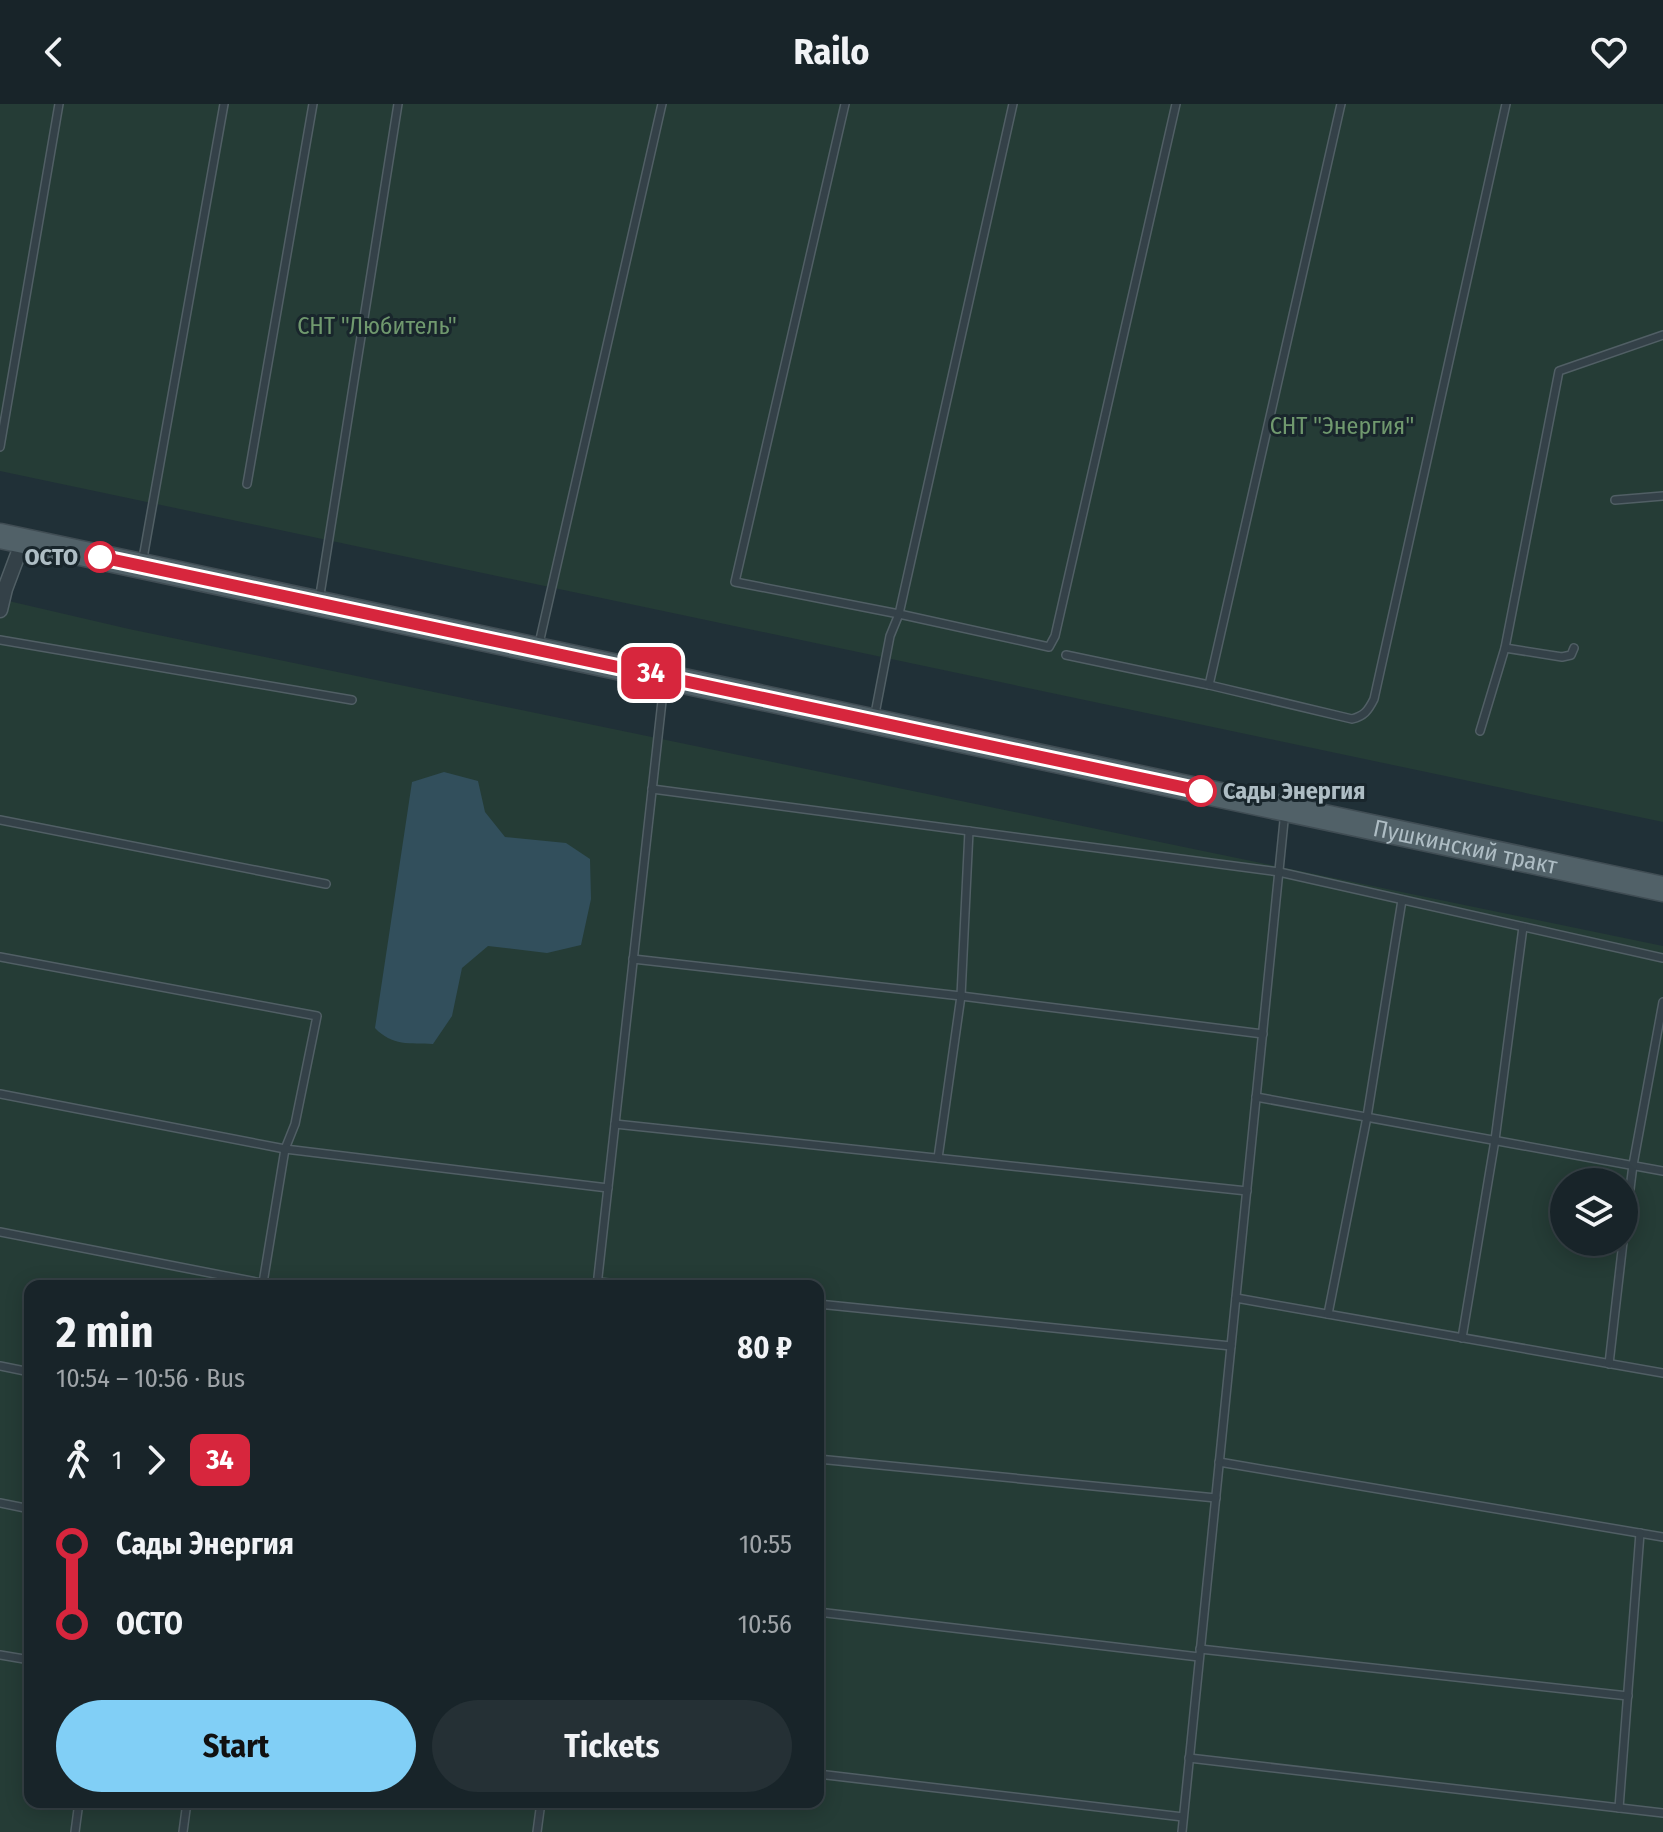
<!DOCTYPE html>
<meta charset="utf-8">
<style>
:root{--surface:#182429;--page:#253035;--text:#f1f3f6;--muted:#9fa4a8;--line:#364146;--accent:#81cff6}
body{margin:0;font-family:"Fira Sans Condensed",sans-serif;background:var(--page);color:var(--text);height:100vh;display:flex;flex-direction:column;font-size:30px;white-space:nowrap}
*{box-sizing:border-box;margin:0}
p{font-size:26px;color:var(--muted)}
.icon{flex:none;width:44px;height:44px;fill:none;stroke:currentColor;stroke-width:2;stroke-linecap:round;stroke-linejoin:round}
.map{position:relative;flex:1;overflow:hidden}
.sheet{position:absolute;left:24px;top:1176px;width:800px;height:528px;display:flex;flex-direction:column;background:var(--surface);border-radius:16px;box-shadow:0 4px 20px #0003,0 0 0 2px var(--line)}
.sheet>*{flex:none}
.badge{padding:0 16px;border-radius:12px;font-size:28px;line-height:52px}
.controls{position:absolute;left:1550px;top:1064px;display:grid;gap:16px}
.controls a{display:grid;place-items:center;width:88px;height:88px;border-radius:50%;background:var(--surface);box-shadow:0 4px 20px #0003,0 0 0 2px var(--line);font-size:40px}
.map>.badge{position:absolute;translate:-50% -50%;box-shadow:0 0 0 4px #fff}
.legs{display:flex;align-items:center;gap:12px;height:88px;padding:0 32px;font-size:26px}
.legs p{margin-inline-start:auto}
.summary{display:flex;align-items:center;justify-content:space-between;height:136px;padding:0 32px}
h1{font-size:44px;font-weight:700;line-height:60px}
.cta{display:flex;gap:16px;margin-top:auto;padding:16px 32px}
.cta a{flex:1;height:92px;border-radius:48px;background:var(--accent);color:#111;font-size:32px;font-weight:700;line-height:92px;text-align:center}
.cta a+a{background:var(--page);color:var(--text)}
ul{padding:0 32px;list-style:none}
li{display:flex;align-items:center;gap:28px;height:80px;font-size:30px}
li i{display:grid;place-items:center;width:12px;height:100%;margin:0 10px;background:currentColor}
li i::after{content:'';width:20px;height:20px;margin:-10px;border:6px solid;border-radius:50%;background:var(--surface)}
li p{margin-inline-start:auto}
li:first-child i{background:linear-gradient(#0000 50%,currentColor 0)}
li:last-child i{background:linear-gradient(currentColor 50%,#0000 0)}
header{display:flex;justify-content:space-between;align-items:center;height:104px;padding:0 32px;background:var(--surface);font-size:36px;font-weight:700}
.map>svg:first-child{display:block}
</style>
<header><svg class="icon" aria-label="back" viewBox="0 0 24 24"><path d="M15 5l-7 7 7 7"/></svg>Railo<svg class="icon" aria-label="heart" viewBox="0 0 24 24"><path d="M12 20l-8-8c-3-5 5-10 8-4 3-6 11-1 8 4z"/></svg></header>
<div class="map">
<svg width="1663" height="1728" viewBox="0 0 1663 1728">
<rect width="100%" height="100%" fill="#203037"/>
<!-- garden -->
<g fill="#253c36" fill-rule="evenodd">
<polygon points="0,0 1663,0 1663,718 0,367"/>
<path d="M0,495L129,525L1663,842V1728H0ZM1564,1078H1624V1138H1564ZM30,1182H818V1698H30Z"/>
</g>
<!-- water -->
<path fill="#324f5c" d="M444,668L478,677L485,708L505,733L566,739L590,755L591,795L581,841L547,849L488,842L462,864L452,912L433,940C410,939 392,942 375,924L412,678Z"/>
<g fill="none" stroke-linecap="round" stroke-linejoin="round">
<defs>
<g id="lane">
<polyline points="845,0 735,478 899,510 1049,543 1055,532 1176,0"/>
<polyline points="0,343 59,0"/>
<polyline points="247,380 313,0"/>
<polyline points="1615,396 1663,392"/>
<polyline points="142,460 224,0"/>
<polyline points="319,497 398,0"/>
<polyline points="0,536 352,596"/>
<polyline points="538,544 662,0"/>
<polyline points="1505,544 1562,553 1571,551 1574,544"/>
<path d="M1066,551L1209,581L1352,615C1364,612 1368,607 1374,595L1506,0"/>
<polyline points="1209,581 1341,0"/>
<polyline points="874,615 890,532 899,510 1013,0"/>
<polyline points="1480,627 1505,544 1559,267 1663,231"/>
<polyline points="652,685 1279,768 1663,854"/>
<polyline points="0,716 326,780"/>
<polyline points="0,853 317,912 295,1020 285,1045 263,1179"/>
<polyline points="633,855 961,892 1263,930"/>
<polyline points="0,990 285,1045 608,1084"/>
<polyline points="1256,993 1663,1067"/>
<polyline points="615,1020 1247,1087"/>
<polyline points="938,1054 961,892 969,727"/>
<polyline points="0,1128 277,1182"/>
<polyline points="1624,1132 1633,1061 1663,898"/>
<polyline points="598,1178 641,1182"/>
<polyline points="597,1182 664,579"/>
<polyline points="1236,1194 1663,1269"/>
<polyline points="818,1200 1231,1242"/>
<polyline points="1328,1210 1367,1013 1402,796"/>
<polyline points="1462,1234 1495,1036 1523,823"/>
<polyline points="1609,1260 1623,1138"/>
<polyline points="0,1262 30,1268"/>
<polyline points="818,1355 1216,1394"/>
<polyline points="1219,1358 1663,1433"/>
<polyline points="0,1399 30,1405"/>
<polyline points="818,1508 1199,1553"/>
<polyline points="1200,1545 1628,1592"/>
<polyline points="0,1551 30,1556"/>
<polyline points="1189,1654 1663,1709"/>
<polyline points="818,1670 1183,1713"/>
<polyline points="1619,1704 1640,1429"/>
<polyline points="75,1728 79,1698"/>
<polyline points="183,1728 187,1698"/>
<polyline points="537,1728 541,1698"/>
<polyline points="1182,1728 1285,707"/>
</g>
<polyline id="street" points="0,506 5,485 23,437"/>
<g id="primary">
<path id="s1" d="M0,432L1663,785"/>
</g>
</defs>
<!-- lane casing -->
<use href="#lane" stroke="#515f65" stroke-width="10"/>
<!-- street casing -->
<use href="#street" stroke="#515f65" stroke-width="17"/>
<!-- primary casing -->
<use href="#primary" stroke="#404d54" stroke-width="27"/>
<!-- lane -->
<use href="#lane" stroke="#344148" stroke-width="7"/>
<!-- street -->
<use href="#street" stroke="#344148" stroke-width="14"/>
<!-- primary -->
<use href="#primary" stroke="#516168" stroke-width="24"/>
</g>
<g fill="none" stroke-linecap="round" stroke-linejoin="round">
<defs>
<polyline id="line-1" points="100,453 1201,687"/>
</defs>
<!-- line-1 casing -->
<use href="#line-1" stroke="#fff" stroke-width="18"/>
<!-- line-1 -->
<use href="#line-1" stroke="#d7263d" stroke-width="12"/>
</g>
<!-- markers -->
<g fill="#fff" stroke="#d7263d" stroke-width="4">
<circle cx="100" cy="453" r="14"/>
<circle cx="1201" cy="687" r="14"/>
</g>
<g text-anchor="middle" stroke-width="6" stroke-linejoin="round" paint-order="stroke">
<!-- park labels -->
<g font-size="24" fill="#70996e" stroke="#19262c">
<text x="377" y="230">СНТ "Любитель"</text>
<text x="1342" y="330">СНТ "Энергия"</text>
</g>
<!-- stop labels -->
<g font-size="24" font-weight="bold" fill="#aebdc4" stroke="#19262c" text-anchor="end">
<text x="78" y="461">ОСТО</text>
<text x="1223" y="695" text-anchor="start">Сады Энергия</text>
</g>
<!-- street labels -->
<g font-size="24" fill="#aebdc4" stroke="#19262c">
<text dy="8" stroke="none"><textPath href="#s1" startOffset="1498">Пушкинский тракт</textPath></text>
</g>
</g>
</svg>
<div class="controls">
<a><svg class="icon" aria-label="layers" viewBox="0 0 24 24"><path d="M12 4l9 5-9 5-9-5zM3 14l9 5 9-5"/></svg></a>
</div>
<b class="badge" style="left:651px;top:569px;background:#d7263d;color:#fff">34</b>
<section class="sheet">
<div class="summary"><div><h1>2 min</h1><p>10:54 – 10:56 · Bus</p></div><b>80 ₽</b></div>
<div class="legs"><svg class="icon" aria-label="walk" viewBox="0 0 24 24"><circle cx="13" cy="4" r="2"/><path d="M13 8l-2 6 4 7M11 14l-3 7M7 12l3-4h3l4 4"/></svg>1<svg class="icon" aria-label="forward" viewBox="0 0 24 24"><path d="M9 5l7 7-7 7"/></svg><b class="badge" style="background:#d7263d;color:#fff">34</b></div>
<ul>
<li><i style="color:#d7263d"></i><b>Сады Энергия</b><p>10:55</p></li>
<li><i style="color:#d7263d"></i><b>ОСТО</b><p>10:56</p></li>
</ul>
<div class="cta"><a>Start</a><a>Tickets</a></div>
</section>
</div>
